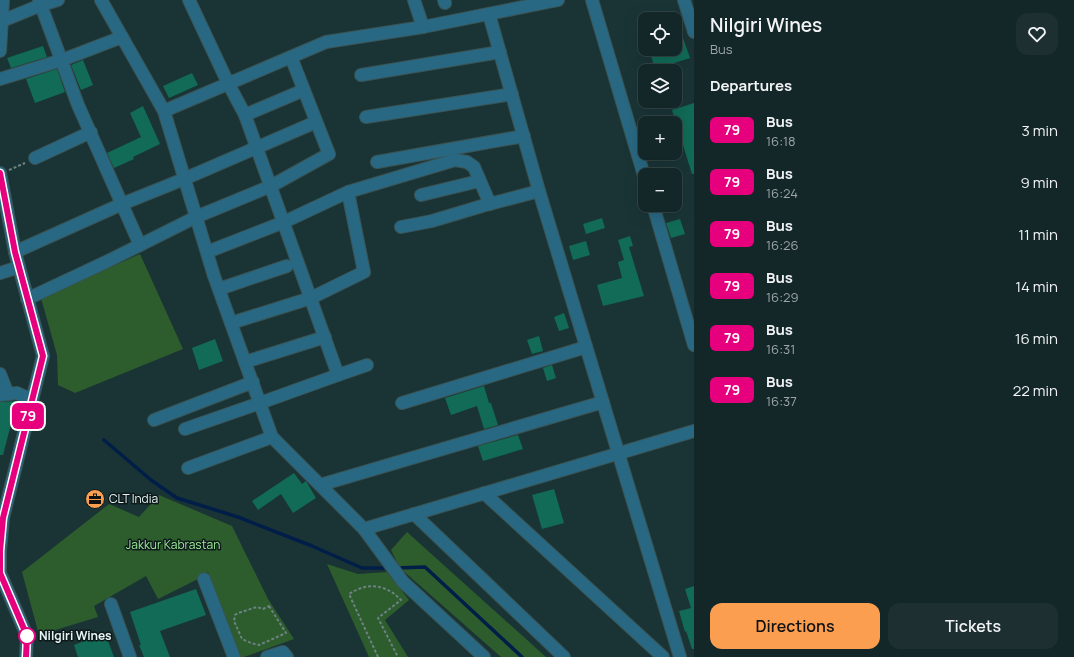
<!DOCTYPE html>
<meta charset="utf-8">
<style>
:root{--surface:#142728;--page:#1d2f30;--text:#f1f3f6;--muted:#9da5a8;--line:#334445;--accent:#fb9e50}
body{margin:0;font-family:Manrope,sans-serif;background:var(--page);color:var(--text);height:100vh;display:flex;flex-direction:column;font-size:15px;white-space:nowrap}
*{box-sizing:border-box;margin:0}
p{font-size:13px;color:var(--muted)}
.icon{flex:none;width:22px;height:22px;fill:none;stroke:currentColor;stroke-width:2;stroke-linecap:round;stroke-linejoin:round}
.map{position:relative;flex:1;overflow:hidden}
.details{display:flex;flex-direction:column;background:var(--surface);width:380px}
.details>*{flex:none}
.badge{padding:0 8px;border-radius:6px;font-size:14px;line-height:26px}
.buttons{position:absolute;left:638px;top:12px;display:grid;gap:8px}
.buttons a{display:grid;place-items:center;width:44px;height:44px;border-radius:8px;background:var(--surface);box-shadow:0 4px 16px #0002,0 0 0 1px var(--line);font-size:20px}
.map>.badge{position:absolute;translate:-50% -50%;box-shadow:0 0 0 2px #fff}
h2{padding:0 16px;font-size:15px;line-height:36px}
.round{display:grid;place-items:center;flex:none;width:42px;height:42px;border-radius:12px;background:var(--page)}
.summary{display:flex;align-items:center;justify-content:space-between;height:68px;padding:0 16px}
h1{font-size:19px;font-weight:600;line-height:30px}
.action{display:flex;gap:8px;margin-top:auto;padding:8px 16px}
.action a{flex:1;height:46px;border-radius:12px;background:var(--accent);color:#111;font-size:16px;font-weight:600;line-height:46px;text-align:center}
.action a+a{background:var(--page);color:var(--text)}
ul{padding:0;list-style:none}
li{display:flex;align-items:center;gap:12px;height:52px;padding:0 16px}
li div{flex:1}
li b{display:block;font-size:15px}
li em{font-style:normal}
li .badge{min-width:44px;font-weight:700;text-align:center}
main{display:flex;flex:1;min-height:0}
.map>svg:first-child{display:block}
</style>
<main>
<div class="map">
<svg width="694" height="657" viewBox="0 0 694 657">
<rect width="100%" height="100%" fill="#1a3435"/>
<!-- green -->
<g fill="#2d5c2d">
<polygon points="140,254 183,349 75,393 58,385 57,355 41,298"/>
<polygon points="159,495 232,526 268,599 294,639 244,657 240,657 208,572 196,580 158,599 146,576 94,606 98,617 39,635 22,572 109,504 139,517"/>
<polygon points="407,532 546,657 501,657 400,568 391,550"/>
<polygon points="327,564 358,574 387,572 409,600 385,620 408,657 369,657"/>
</g>
<g fill="none" stroke-linecap="round" stroke-linejoin="round">
<!-- stream -->
<g stroke="#001e48" stroke-width="3.5">
<polyline points="104,440 151,480 177,498 238,517 312,546 362,568 390,568"/>
<polyline points="396,568 425,567 522,657"/>
</g>
</g>
<!-- building -->
<g fill="#116b56">
<polygon points="682,35 690,58 655,69 649,49 675,49 675,37"/>
<polygon points="43,46 47,57 11,68 7,58"/>
<polygon points="83,60 93,85 81,90 71,65"/>
<polygon points="57,69 65,92 35,103 26,79"/>
<polygon points="192,73 198,85 169,98 163,86"/>
<polygon points="694,103 694,174 692,174 672,110"/>
<polygon points="143,106 160,144 133,157 134,159 114,168 107,153 141,137 130,113"/>
<polygon points="602,218 605,228 586,234 583,224"/>
<polygon points="680,219 685,234 671,238 666,223"/>
<polygon points="630,236 633,246 629,247 644,296 603,306 597,285 622,278 618,262 624,260 618,240"/>
<polygon points="586,241 590,255 573,260 569,246"/>
<polygon points="564,313 569,328 559,331 554,317"/>
<polygon points="539,336 543,351 532,354 527,340"/>
<polygon points="215,339 223,361 199,370 192,348"/>
<polygon points="552,365 556,378 547,381 543,368"/>
<polygon points="484,386 489,403 491,403 498,425 484,429 477,406 451,415 445,398"/>
<polygon points="16,401 17,401 3,455 0,455 0,402"/>
<polygon points="518,435 523,449 483,461 478,446"/>
<polygon points="294,473 302,484 306,481 316,498 293,513 281,494 258,510 252,501"/>
<polygon points="554,489 564,523 542,529 532,495"/>
<polygon points="694,586 694,649 692,649 686,631 685,632 679,611 691,608 685,589"/>
<polygon points="196,589 206,615 160,631 170,657 144,657 139,645 141,645 130,612"/>
<polygon points="105,633 114,657 78,657 74,645"/>
</g>
<g fill="none" stroke-linecap="round" stroke-linejoin="round">
<defs>
<g id="minor">
<polyline points="39,0 78,105 140,245"/>
<polyline points="101,0 164,111 214,276 272,437 364,529 403,582 484,657"/>
<polyline points="414,0 423,27"/>
<polyline points="444,0 445,3"/>
<polyline points="592,0 645,179"/>
<polyline points="684,0 694,32"/>
<polyline points="489,14 539,191 680,657"/>
<polyline points="2,21 41,5 58,0"/>
<polyline points="0,51 3,0"/>
<polyline points="361,75 500,52"/>
<polyline points="0,79 62,60 122,37"/>
<polyline points="164,111 326,42 423,27 558,0"/>
<polyline points="245,115 304,90"/>
<polyline points="366,117 512,94"/>
<polyline points="35,158 91,132"/>
<polyline points="377,162 524,136"/>
<polyline points="0,173 15,252 43,356 3,518 0,551 0,573 27,636 26,657"/>
<polyline points="421,195 479,181"/>
<polyline points="653,205 694,345"/>
<polyline points="401,227 432,221 482,206 539,191"/>
<polyline points="15,252 122,204 184,179 316,122"/>
<polyline points="207,252 284,222 348,192 455,160 467,162 474,167 490,204"/>
<polyline points="0,273 19,267"/>
<polyline points="219,289 287,266"/>
<polyline points="27,299 108,261 196,217 271,186 329,154 291,57"/>
<polyline points="231,323 311,298 364,272 348,192"/>
<polyline points="245,362 325,337"/>
<polyline points="0,374 8,394"/>
<polyline points="338,375 367,365"/>
<polyline points="0,395 17,393 32,400"/>
<polyline points="402,403 586,347"/>
<polyline points="154,420 253,382"/>
<polyline points="185,429 260,403 338,375 245,115 228,83 189,0"/>
<polyline points="188,468 272,437"/>
<polyline points="320,485 603,402"/>
<polyline points="484,493 663,657"/>
<polyline points="414,514 564,657"/>
<polyline points="364,529 694,431"/>
<polyline points="204,579 234,657"/>
<polyline points="111,604 130,657"/>
<polyline points="267,657 283,652 287,657"/>
</g>
</defs>
<!-- minor casing -->
<use href="#minor" stroke="#3a5354" stroke-width="14"/>
<!-- path -->
<g stroke="#6c8283" stroke-width="2" stroke-dasharray="3 2" stroke-linecap="butt">
<polyline points="9,170 25,163"/>
<polygon points="269,606 286,633 259,645 251,643 242,639 234,621 235,615 238,613 257,607 263,609"/>
<path d="M378,657L349,594C367,582 386,584 401,600L378,618L398,657"/>
</g>
<!-- minor -->
<use href="#minor" stroke="#296882" stroke-width="12"/>
</g>
<g fill="none" stroke-linecap="round" stroke-linejoin="round">
<defs>
<polyline id="line" points="0,173 15,252 43,356 3,518 0,551 0,573 27,636 26,657"/>
</defs>
<!-- line casing -->
<use href="#line" stroke="#fff" stroke-width="9"/>
<!-- line -->
<use href="#line" stroke="#e6007e" stroke-width="6"/>
</g>
<!-- icons -->
<defs>
<symbol id="office-disc" viewBox="-11 -11 22 22"><circle r="9.5" fill="#fb9e50" stroke="#0e191a"/><path d="M-6-3h4V-5.5h4V-3h4V5H-6ZM-1-4.5V-3h2v-1.5ZM-6 0V1H6V0Z" fill="#111"/></symbol>
</defs>
<g fill-rule="evenodd">
<use href="#office-disc" x="84" y="488" width="22" height="22"/>
</g>
<!-- markers -->
<circle fill="#fff" stroke="#e6007e" stroke-width="2" cx="27" cy="636" r="8"/>
<g text-anchor="middle" stroke-width="3" stroke-linejoin="round" paint-order="stroke">
<!-- poi labels -->
<g font-size="12" fill="#e5f4f5" stroke="#0e191a" text-anchor="start">
<text x="109" y="503">CLT India</text>
</g>
<!-- park labels -->
<g font-size="12" fill="#9bec98" stroke="#0e191a">
<text x="173" y="549">Jakkur Kabrastan</text>
</g>
<!-- stop labels -->
<g font-size="12" font-weight="bold" fill="#e5f4f5" stroke="#0e191a" text-anchor="start">
<text x="39" y="640">Nilgiri Wines</text>
</g>
</g>
</svg>
<div class="buttons">
<a><svg class="icon" aria-label="locate" viewBox="0 0 24 24"><circle cx="12" cy="12" r="6"/><path d="M12 2v4M12 18v4M2 12h4M18 12h4"/></svg></a>
<a><svg class="icon" aria-label="layers" viewBox="0 0 24 24"><path d="M12 4l9 5-9 5-9-5zM3 14l9 5 9-5"/></svg></a>
<a>+</a>
<a>−</a>
</div>
<b class="badge" style="left:28px;top:416px;background:#e6007e;color:#fff">79</b>
</div>
<section class="details">
<div class="summary"><div><h1>Nilgiri Wines</h1><p>Bus</p></div><a class="round"><svg class="icon" aria-label="heart" viewBox="0 0 24 24"><path d="M12 20l-8-8c-3-5 5-10 8-4 3-6 11-1 8 4z"/></svg></a></div>
<h2>Departures</h2>
<ul>
<li><span class="badge" style="background:#e6007e;color:#fff">79</span><div><b>Bus</b><p>16:18</p></div><em>3 min</em></li>
<li><span class="badge" style="background:#e6007e;color:#fff">79</span><div><b>Bus</b><p>16:24</p></div><em>9 min</em></li>
<li><span class="badge" style="background:#e6007e;color:#fff">79</span><div><b>Bus</b><p>16:26</p></div><em>11 min</em></li>
<li><span class="badge" style="background:#e6007e;color:#fff">79</span><div><b>Bus</b><p>16:29</p></div><em>14 min</em></li>
<li><span class="badge" style="background:#e6007e;color:#fff">79</span><div><b>Bus</b><p>16:31</p></div><em>16 min</em></li>
<li><span class="badge" style="background:#e6007e;color:#fff">79</span><div><b>Bus</b><p>16:37</p></div><em>22 min</em></li>
</ul>
<div class="action"><a>Directions</a><a>Tickets</a></div>
</section>
</main>
